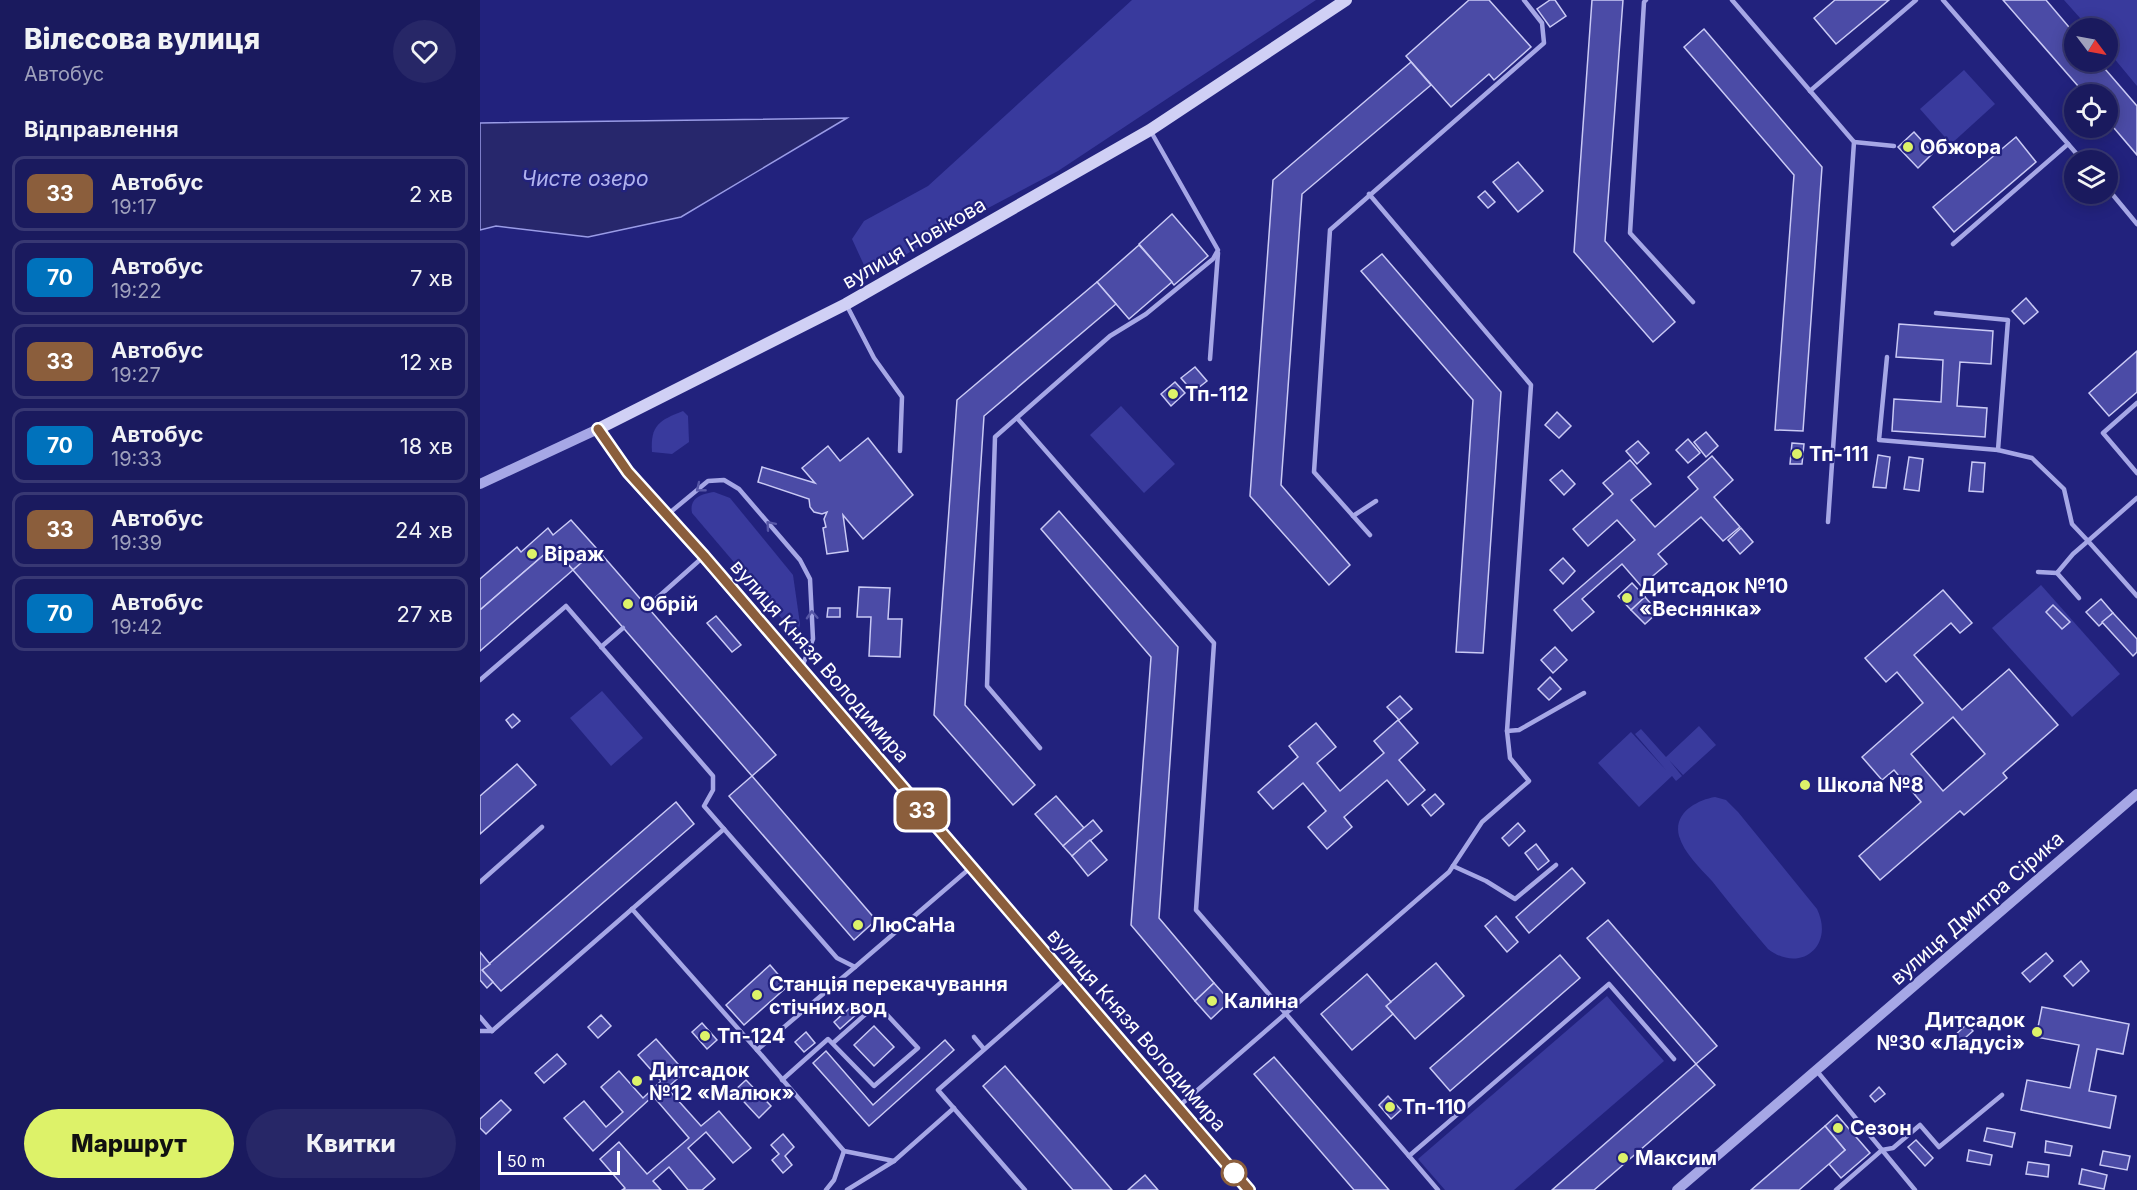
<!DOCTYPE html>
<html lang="uk">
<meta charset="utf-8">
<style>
:root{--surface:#1a1a5e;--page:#272767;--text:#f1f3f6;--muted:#9fa1bc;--line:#383873;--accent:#ddf269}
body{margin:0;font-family:Inter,sans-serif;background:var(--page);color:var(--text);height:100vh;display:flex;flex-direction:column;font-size:22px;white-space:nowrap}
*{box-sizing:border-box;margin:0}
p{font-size:20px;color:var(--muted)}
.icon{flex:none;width:33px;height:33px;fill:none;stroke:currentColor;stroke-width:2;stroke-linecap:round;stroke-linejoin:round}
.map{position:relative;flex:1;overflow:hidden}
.details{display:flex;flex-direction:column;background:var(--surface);width:480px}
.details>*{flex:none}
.badge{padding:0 12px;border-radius:9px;font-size:21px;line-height:39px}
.needle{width:39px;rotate:122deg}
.fabs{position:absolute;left:1584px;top:18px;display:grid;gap:12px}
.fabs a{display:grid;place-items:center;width:54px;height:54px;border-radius:50%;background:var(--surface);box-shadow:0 3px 15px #0003,0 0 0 2px var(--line);font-size:30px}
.scale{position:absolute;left:18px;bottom:15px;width:122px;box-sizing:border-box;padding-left:6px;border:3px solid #fff;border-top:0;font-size:16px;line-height:21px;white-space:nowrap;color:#fff;-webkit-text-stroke:4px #22227d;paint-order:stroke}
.map>.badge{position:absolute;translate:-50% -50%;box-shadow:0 0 0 3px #fff}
h2{padding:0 24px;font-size:22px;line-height:54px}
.round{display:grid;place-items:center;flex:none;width:63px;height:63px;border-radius:32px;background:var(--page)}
.headline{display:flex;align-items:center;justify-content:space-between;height:102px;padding:0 24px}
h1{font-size:28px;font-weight:800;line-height:45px}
.button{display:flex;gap:12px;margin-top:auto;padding:12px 24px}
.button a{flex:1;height:69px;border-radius:36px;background:var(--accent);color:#111;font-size:24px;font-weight:800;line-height:69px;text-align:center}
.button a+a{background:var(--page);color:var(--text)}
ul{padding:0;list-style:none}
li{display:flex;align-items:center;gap:18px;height:75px;margin:0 12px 9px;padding:0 12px;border:3px solid var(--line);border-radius:12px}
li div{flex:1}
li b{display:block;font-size:22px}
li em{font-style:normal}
li .badge{min-width:66px;font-weight:700;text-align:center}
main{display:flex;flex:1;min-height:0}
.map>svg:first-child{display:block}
</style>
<main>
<section class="details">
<div class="headline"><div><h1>Вілєсова вулиця</h1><p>Автобус</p></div><a class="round"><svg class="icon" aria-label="heart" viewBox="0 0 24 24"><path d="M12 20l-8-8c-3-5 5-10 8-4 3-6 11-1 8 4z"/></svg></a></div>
<h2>Відправлення</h2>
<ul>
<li><span class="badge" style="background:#8b5e3c;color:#fff">33</span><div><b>Автобус</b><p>19:17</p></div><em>2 хв</em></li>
<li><span class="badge" style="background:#0072bc;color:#fff">70</span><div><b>Автобус</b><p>19:22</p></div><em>7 хв</em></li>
<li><span class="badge" style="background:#8b5e3c;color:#fff">33</span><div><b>Автобус</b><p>19:27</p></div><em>12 хв</em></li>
<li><span class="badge" style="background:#0072bc;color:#fff">70</span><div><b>Автобус</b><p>19:33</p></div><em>18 хв</em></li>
<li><span class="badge" style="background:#8b5e3c;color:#fff">33</span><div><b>Автобус</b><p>19:39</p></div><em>24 хв</em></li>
<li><span class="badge" style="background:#0072bc;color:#fff">70</span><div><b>Автобус</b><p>19:42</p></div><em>27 хв</em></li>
</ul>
<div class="button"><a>Маршрут</a><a>Квитки</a></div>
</section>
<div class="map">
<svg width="1657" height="1190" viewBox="0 0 1657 1190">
<rect width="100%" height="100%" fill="#22227d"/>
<!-- green -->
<g fill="#393a9d">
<polygon points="652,0 836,0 578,171 478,224 389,276 372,239 384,221 448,186"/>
<polygon points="1584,0 1657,0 1657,86 1628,51 1628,28 1609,28"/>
<polygon points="1484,70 1515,104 1471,144 1440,109"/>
<polygon points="641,406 695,464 664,493 610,435"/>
<path d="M203,411L208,416L209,442L192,454L172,452C170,425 180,420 203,411Z"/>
<path d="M234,492L250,498L313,575L320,624L319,629L315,630L309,627L212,513C209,498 221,494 234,492Z"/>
<polygon points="1561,585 1640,674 1592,717 1512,628"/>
<polygon points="122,691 163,738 131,766 90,718"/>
<polygon points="1219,726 1236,745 1203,775 1189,760 1202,776 1196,781 1192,776 1159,807 1118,763 1151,732 1186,770 1155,734 1161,729 1186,757"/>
<path d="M1235,797L1246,800L1258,812L1337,909C1355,946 1320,974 1288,949C1269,927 1250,904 1232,881C1220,868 1204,853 1199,836C1193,813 1217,800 1235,797Z"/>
<polygon points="1127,996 1184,1061 1034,1190 965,1190 938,1159"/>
</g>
<!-- water -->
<polygon fill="#27276c" stroke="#9a9ce7" stroke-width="1.5" points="367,118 201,217 108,237 16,226 0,230 0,123"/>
<!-- building -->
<g fill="#4b4ba6" stroke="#cacaf5" stroke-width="1.5" fill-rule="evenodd">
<polygon points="989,0 1009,0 1051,47 1014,80 1009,74 971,107 926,56"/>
<polygon points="1070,0 1075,0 1086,16 1070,27 1057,9"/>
<polygon points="1112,0 1143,0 1125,241 1195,322 1173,342 1094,252"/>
<polygon points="1355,0 1409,0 1356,44 1334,18"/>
<polygon points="1523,0 1566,0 1594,33 1594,62 1619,62 1657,106 1657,155 1628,121 1628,94 1605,94"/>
<polygon points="1224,29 1342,167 1323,431 1295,430 1314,175 1204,47"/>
<polygon points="931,62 951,85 822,194 801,485 870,565 849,585 770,496 793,180"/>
<polygon points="1434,132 1453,153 1438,168 1418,147"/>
<polygon points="1536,137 1556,162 1474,232 1453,207"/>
<polygon points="1038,162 1063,191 1038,212 1013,182"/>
<polygon points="1005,191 1015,202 1008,208 998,197"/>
<polygon points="692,214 728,256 694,285 659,244"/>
<polygon points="659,245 692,282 649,319 617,282"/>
<polygon points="902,254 1021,392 1003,653 976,652 993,400 881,271"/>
<polygon points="617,282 636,304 504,416 485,705 555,785 533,805 454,715 477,400"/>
<polygon points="1546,298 1558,312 1544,324 1532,311"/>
<polygon points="1419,324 1513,331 1511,364 1480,362 1477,406 1507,408 1505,437 1412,431 1414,399 1461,402 1463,360 1416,357"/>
<polygon points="1657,351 1657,392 1629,416 1609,393"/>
<polygon points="715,367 727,381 713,392 701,378"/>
<polygon points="695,382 705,393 691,406 681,394"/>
<polygon points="1077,412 1091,426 1079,438 1065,425"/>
<polygon points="1226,432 1238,446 1226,457 1214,442"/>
<polygon points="388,438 433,495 383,539 363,515 368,551 347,554 343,528 346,527 344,519 347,512 342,514 334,512 330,507 329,499 278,482 282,467 335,483 322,468 348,446 360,461"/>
<polygon points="1208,439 1220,453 1208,463 1196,450"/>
<polygon points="1158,441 1169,453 1157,464 1146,451"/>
<polygon points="1312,443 1324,444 1322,464 1310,464"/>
<polygon points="1398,455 1410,457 1406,488 1393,487"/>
<polygon points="1232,456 1253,480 1234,497 1260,527 1243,541 1221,517 1178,554 1187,564 1161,586 1142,564 1102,599 1114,612 1092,631 1074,610 1155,540 1137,520 1108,546 1093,529 1133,494 1123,483 1150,460 1171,484 1151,500 1175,527 1218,489 1208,477"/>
<polygon points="1429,457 1443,459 1439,491 1424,489"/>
<polygon points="1492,462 1505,463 1503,492 1489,491"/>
<polygon points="1082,470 1095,484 1084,495 1070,480"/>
<polygon points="579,511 698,647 679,918 734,983 715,1001 651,925 671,657 561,529"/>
<polygon points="91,520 117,549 93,570 73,547 0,610 0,579 37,547 41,552 68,528 73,535"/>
<polygon points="1261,528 1273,542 1260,554 1248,540"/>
<polygon points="73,547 93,570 0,651 0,610"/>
<polygon points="117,549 296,755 272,776 93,570"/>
<polygon points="1083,558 1095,571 1083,584 1070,570"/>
<polygon points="1152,583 1165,597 1151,610 1138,596"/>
<polygon points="379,587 410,588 408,619 422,619 420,657 389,656 391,617 377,617"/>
<path d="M1463,590L1492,623L1480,633L1471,623L1434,655L1482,710L1529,669L1578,725L1523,773L1527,778L1484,815L1480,811L1400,880L1379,856L1441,802L1414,770L1402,780L1382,757L1443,703L1417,672L1406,682L1385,658ZM1473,717L1505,754L1463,791L1431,754Z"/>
<polygon points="1165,597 1178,612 1165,624 1151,610"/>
<polygon points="1621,599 1633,613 1619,626 1606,612"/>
<polygon points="1573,605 1590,622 1582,629 1566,612"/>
<polygon points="348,608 360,608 360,617 347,617"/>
<polygon points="1633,613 1657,639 1657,652 1653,656 1622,622"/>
<polygon points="236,616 261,645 252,652 227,623"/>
<polygon points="1075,647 1087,660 1073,673 1061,660"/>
<polygon points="1070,677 1081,689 1069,700 1058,689"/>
<polygon points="920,696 932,709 919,720 907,707"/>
<polygon points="33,714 40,721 32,728 26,720"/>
<polygon points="918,720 938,743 919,760 945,790 928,805 907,780 864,817 872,827 847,849 828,827 846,811 823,783 793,809 778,792 818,757 809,746 836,723 856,747 837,763 860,791 904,753 894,741"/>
<polygon points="37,764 56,785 0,834 0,796"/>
<polygon points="272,776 396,920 374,940 249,796"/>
<polygon points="955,794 964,804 951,816 942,805"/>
<polygon points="576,796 604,828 583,846 555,814"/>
<polygon points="196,802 214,824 21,991 2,970"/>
<polygon points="613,820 622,831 592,856 583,846"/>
<polygon points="1038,823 1045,831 1029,846 1022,838"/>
<polygon points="610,840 627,860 608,876 592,856"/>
<polygon points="1056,844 1069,861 1058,870 1045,853"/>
<polygon points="1092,868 1105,883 1049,933 1036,917"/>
<polygon points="1016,916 1038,942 1027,952 1005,926"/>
<polygon points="1128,920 1237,1046 1216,1064 1107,938"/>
<polygon points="0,952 10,964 2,970 13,982 7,988 0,980"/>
<polygon points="1566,953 1573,961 1550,982 1542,973"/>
<polygon points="1080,955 1100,978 970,1091 950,1068"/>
<polygon points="1601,961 1609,971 1593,986 1584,976"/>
<polygon points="956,963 984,996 935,1039 906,1006"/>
<polygon points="290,965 308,986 264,1025 246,1005"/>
<polygon points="887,974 911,1002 906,1006 913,1014 872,1050 841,1014"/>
<polygon points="734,983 750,1001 731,1019 715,1001"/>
<polygon points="372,1006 379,1012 360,1029 354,1022"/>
<polygon points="1562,1007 1649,1024 1643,1054 1617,1049 1609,1091 1636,1096 1630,1128 1541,1110 1547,1080 1590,1088 1599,1045 1556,1037"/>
<polygon points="121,1015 131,1026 118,1038 108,1027"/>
<polygon points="222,1023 237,1040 227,1049 212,1032"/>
<polygon points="1487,1024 1493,1031 1478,1044 1472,1038"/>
<polygon points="394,1026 414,1047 394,1066 374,1045"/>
<polygon points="326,1032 335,1043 324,1052 315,1042"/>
<polygon points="176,1039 205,1072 187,1088 221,1126 239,1111 271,1148 253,1163 226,1132 208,1148 235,1179 222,1190 208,1190 189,1167 173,1181 181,1190 142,1190 145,1188 120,1159 139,1142 167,1174 209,1138 173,1096 113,1151 84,1118 104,1101 126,1127 143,1112 121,1087 139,1071 163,1098 181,1081 158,1055"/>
<polygon points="465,1040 474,1050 389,1126 333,1063 346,1051 393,1105"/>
<polygon points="77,1054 86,1064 64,1083 55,1073"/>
<polygon points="794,1057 909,1190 874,1190 774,1074"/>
<polygon points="1216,1064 1235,1085 1114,1190 1072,1190"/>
<polygon points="525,1066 632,1190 593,1190 503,1086"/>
<polygon points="266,1080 291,1106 279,1118 254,1091"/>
<polygon points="1399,1087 1405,1094 1395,1102 1390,1096"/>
<polygon points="908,1096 921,1110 911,1119 899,1105"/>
<polygon points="21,1100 31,1110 6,1134 0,1128 0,1119"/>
<polygon points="1357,1115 1390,1153 1361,1178 1349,1164 1365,1150 1345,1126"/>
<polygon points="1345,1126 1365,1150 1349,1164 1319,1190 1271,1190"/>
<polygon points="1507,1128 1535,1133 1532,1147 1504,1141"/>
<polygon points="303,1134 314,1147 305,1156 312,1165 303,1173 292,1160 299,1154 291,1145"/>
<polygon points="1436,1140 1453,1158 1445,1166 1428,1147"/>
<polygon points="1566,1141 1592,1146 1590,1156 1565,1152"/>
<polygon points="1489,1150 1512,1155 1510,1165 1487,1161"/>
<polygon points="1623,1151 1650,1156 1647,1170 1620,1165"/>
<polygon points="1548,1162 1569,1165 1568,1177 1546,1174"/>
<polygon points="1602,1169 1627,1175 1624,1189 1599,1184"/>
<polygon points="665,1175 678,1190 648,1190"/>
</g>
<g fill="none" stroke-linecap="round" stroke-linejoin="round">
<!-- service -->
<g stroke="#a6a7e6" stroke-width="4.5">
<polyline points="1166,0 1164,2 1150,233 1213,302"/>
<polyline points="1252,0 1374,142 1348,522"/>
<polyline points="1463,0 1602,160"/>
<polyline points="1330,91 1436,0"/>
<polyline points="1374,142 1414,146"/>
<polyline points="1628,189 1657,224"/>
<polyline points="1473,244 1588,144"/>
<polyline points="366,304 394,358 422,397 420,451"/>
<polyline points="1456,313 1528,320 1518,450 1552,458 1584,489 1592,524 1608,541 1593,554 1577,573 1558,572"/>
<polyline points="1407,357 1399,440 1518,450"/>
<polyline points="730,359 738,253"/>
<polyline points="1657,403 1623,433 1657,473"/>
<polyline points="537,418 734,643 716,910 929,1156 1129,984 1194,1059"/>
<polyline points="1657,498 1608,541 1657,596"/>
<polyline points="187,515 228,481 244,480 259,489 320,560 330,579 333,639 322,667"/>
<polyline points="873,516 896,501"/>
<polyline points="890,535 834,472 850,230 1064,43 1062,23 1044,0"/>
<polyline points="1577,573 1599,598"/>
<polyline points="167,607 222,558"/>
<polyline points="121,647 143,628"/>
<polyline points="0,680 86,606 233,776 233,790 224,806 244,829"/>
<polyline points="1027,731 1039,730 1104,693"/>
<polyline points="560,748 507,686 515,437 630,336 666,314 733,259 738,250 670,130"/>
<polyline points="973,866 1006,881 1035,899 1076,865"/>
<polyline points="0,882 62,827"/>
<polyline points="152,909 277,1050 375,967"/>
<polyline points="0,1017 12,1031"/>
<polyline points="0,1031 12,1031 244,829 357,958 375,967 489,869"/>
<polyline points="494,1037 504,1049"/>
<polyline points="277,1050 364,1151 414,1161"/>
<polyline points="1336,1070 1435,1190"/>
<polyline points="302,1080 348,1039 394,1086 438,1048 397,1004 353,1043"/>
<polyline points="698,1107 969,872 1002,822 1049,781 1030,758 1027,731 1051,385 889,194"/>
<polyline points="929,1156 958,1190"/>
<polyline points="346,1190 354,1180 364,1151"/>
<polyline points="367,1190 414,1161 474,1108"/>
<polyline points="545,1190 458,1090 586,978"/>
<polyline points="1356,1190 1402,1150 1413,1148 1440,1125 1459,1147 1522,1095"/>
</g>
<!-- tertiary -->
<g stroke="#a6a7e6" stroke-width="10">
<polyline points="0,484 118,429"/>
<polyline points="1197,1190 1657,794"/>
</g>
<!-- secondary -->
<polyline stroke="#d0d0f5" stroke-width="12" points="769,1190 224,557 148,473 118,429 366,304 670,130 866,0"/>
</g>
<!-- one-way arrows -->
<defs><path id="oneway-chevron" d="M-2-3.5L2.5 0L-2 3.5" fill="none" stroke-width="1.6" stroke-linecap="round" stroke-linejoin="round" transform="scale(1.5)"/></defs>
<g stroke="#5757a7">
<use href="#oneway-chevron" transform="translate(220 488) rotate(141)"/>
<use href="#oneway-chevron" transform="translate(290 525) rotate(-131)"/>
<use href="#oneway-chevron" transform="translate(332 615) rotate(-93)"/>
</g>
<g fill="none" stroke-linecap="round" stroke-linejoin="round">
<defs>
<polyline id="line" points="118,429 148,472 224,556 769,1190"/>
</defs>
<!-- line casing -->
<use href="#line" stroke="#fff" stroke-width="14"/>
<!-- line -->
<use href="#line" stroke="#8b5e3c" stroke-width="9"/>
</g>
<!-- markers -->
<g fill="#ddf269" stroke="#22227d" stroke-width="2">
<circle cx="1428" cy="147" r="6"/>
<circle cx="693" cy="394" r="6"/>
<circle cx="1317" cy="454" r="6"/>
<circle cx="52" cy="554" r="6"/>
<circle cx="1147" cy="598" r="6"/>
<circle cx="148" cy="604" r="6"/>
<circle cx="1325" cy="785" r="6"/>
<circle cx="378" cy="925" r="6"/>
<circle cx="277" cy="995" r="6"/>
<circle cx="732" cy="1001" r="6"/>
<circle cx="1557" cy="1032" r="6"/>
<circle cx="225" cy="1036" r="6"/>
<circle cx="157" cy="1081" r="6"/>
<circle cx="910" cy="1107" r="6"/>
<circle cx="1358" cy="1128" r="6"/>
<circle cx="1143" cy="1158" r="6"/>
</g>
<circle fill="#fff" stroke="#8b5e3c" stroke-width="3" cx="754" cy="1173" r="12"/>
<g text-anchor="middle" stroke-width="4.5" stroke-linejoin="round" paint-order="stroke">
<!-- poi labels -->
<g font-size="20" font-weight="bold" fill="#fff" stroke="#22227d" text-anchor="start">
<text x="1440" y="154">Обжора</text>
<text x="705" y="401">Тп-112</text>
<text x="1329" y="461">Тп-111</text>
<text x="64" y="561">Віраж</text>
<text x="1159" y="593">Дитсадок №10<tspan x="1159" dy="23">«Веснянка»</tspan></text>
<text x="160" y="611">Обрiй</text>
<text x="1337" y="792">Школа №8</text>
<text x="390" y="932">ЛюСаНа</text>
<text x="289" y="991">Станція перекачування<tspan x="289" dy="23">стічних вод</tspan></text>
<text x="744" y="1008">Калина</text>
<text x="1545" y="1027" text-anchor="end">Дитсадок<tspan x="1545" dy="23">№30 «Ладусі»</tspan></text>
<text x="237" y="1043">Тп-124</text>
<text x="169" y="1077">Дитсадок<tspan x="169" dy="23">№12 «Малюк»</tspan></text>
<text x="922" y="1114">Тп-110</text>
<text x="1370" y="1135">Сезон</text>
<text x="1155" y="1165">Максим</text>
</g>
<!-- street labels -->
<g font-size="20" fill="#fff" stroke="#22227d">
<text transform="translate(434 243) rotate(-30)" y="7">вулиця Новікова</text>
<text transform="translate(340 661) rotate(49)" y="7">вулиця Князя Володимира</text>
<text transform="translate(1497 908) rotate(-41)" y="7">вулиця Дмитра Сірика</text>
<text transform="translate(657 1030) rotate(49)" y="7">вулиця Князя Володимира</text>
</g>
<!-- water labels -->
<g font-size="21" font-style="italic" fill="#b1b3ee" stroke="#22227d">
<text x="105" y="186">Чисте озеро</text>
</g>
</g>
</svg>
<div class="fabs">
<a><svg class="needle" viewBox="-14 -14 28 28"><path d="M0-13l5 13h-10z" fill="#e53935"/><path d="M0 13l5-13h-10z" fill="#9fa1bc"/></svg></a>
<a><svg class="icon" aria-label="locate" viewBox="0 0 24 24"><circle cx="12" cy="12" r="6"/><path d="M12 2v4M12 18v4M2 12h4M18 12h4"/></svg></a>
<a><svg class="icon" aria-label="layers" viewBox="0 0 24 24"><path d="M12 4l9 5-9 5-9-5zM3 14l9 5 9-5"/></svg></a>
</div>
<div class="scale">50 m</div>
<b class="badge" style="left:442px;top:810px;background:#8b5e3c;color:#fff">33</b>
</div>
</main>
